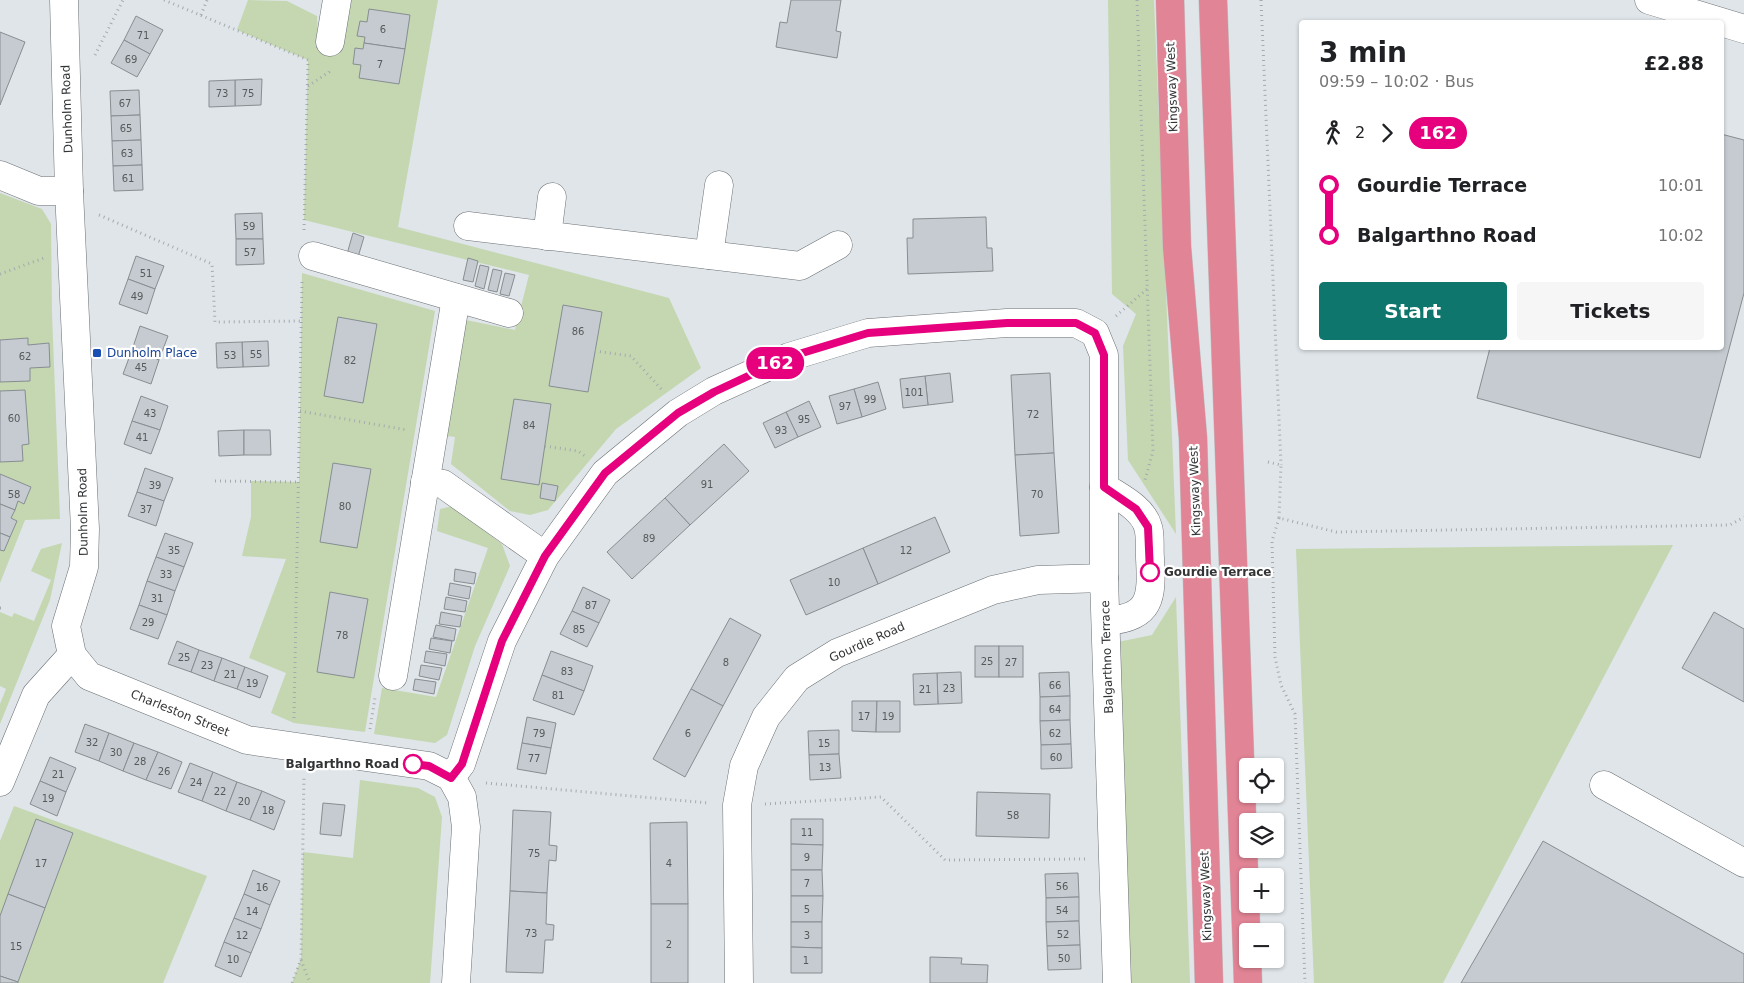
<!DOCTYPE html>
<meta charset="utf-8">
<style>
:root{--surface:#fff;--page:#f6f6f6;--text:#202124;--muted:#757577;--accent:#0f766e}
body{margin:0;font-family:"DejaVu Sans",sans-serif;background:var(--page);color:var(--text);height:100vh;display:flex;flex-direction:column;font-size:19px;white-space:nowrap}
*{box-sizing:border-box;margin:0}
p{font-size:16px;color:var(--muted)}
.icon{flex:none;width:28px;height:28px;fill:none;stroke:currentColor;stroke-width:2;stroke-linecap:round;stroke-linejoin:round}
.map{position:relative;flex:1;overflow:hidden}
.sheet{position:absolute;left:1299px;top:20px;width:425px;height:330px;display:flex;flex-direction:column;background:var(--surface);border-radius:5px;box-shadow:0 1px 4px #0004}
.sheet>*{flex:none}
.badge{padding:0 10px;border-radius:16px;font-size:18px;line-height:32px}
.buttons{position:absolute;left:1239px;top:758px;display:grid;gap:10px}
.buttons a{display:grid;place-items:center;width:45px;height:45px;border-radius:5px;background:var(--surface);box-shadow:0 1px 4px #0004;font-size:25px}
.map>.badge{position:absolute;translate:-50% -50%;box-shadow:0 0 0 2px #fff}
.legs{display:flex;align-items:center;gap:8px;height:55px;padding:0 20px;font-size:16px}
.legs p{margin-inline-start:auto}
.head{display:flex;align-items:center;justify-content:space-between;height:85px;padding:0 20px}
h1{font-size:28px;font-weight:600;line-height:38px}
.cta{display:flex;gap:10px;margin-top:auto;padding:10px 20px}
.cta a{flex:1;height:58px;border-radius:5px;background:var(--accent);color:#fff;font-size:20px;font-weight:600;line-height:58px;text-align:center}
.cta a+a{background:var(--page);color:var(--text)}
ul{padding:0 20px;list-style:none}
li{display:flex;align-items:center;gap:18px;height:50px;font-size:19px}
li i{display:grid;place-items:center;width:8px;height:100%;margin:0 6px;background:currentColor}
li i::after{content:'';width:12px;height:12px;margin:-6px;border:4px solid;border-radius:50%;background:var(--surface)}
li p{margin-inline-start:auto}
li:first-child i{background:linear-gradient(#0000 50%,currentColor 0)}
li:last-child i{background:linear-gradient(currentColor 50%,#0000 0)}
.map>svg:first-child{display:block}
</style>
<div class="map">
<svg width="1744" height="983" viewBox="0 0 1744 983">
<rect width="100%" height="100%" fill="#dfe5e9"/>
<!-- green -->
<g fill="#c4d7b1">
<polygon points="248,0 287,1 317,16 318,40 348,0 438,0 398,227 669,298 701,368 616,429 548,510 530,515 510,511 451,464 455,437 447,436 466,320 515,330 529,275 304,220 308,60 237,30"/>
<polygon points="1108,0 1154,0 1176,534 1128,460 1123,346 1136,314 1112,294"/>
<polygon points="0,193 42,209 51,224 52,314 60,519 25,520 0,583"/>
<polygon points="302,273 435,311 365,732 294,723 271,713 286,673 249,658 286,559 242,556 251,517 251,481 299,482"/>
<polygon points="453,506 502,544 510,566 475,646 447,735 435,743 374,734 382,688 436,697 488,548 437,531 440,509"/>
<polygon points="62,543 50,600 0,724 0,704 6,689 0,686 0,612 12,617 14,613 34,621 51,580 31,571 41,549"/>
<polygon points="1673,545 1443,983 1314,983 1296,549"/>
<polygon points="1176,597 1190,983 1129,983 1118,642 1152,635"/>
<polygon points="360,780 418,788 435,797 442,817 430,983 292,983 301,959 303,852 353,858"/>
<polygon points="14,806 207,876 163,983 0,983 0,841"/>
</g>
<!-- building -->
<g fill="#c5cbd0" stroke="#878d91">
<polygon points="791,0 841,0 836,31 841,32 837,58 776,47 780,22 787,23"/>
<polygon points="369,9 410,15 405,49 364,43 365,37 357,36 360,21 367,22"/>
<polygon points="136,16 163,30 150,54 124,40"/>
<polygon points="0,32 25,42 0,105"/>
<polygon points="124,40 150,54 137,77 111,63"/>
<polygon points="364,43 405,49 399,84 359,78 361,65 353,64 355,48 363,49"/>
<polygon points="262,79 261,105 235,106 235,80"/>
<polygon points="235,80 235,106 209,107 209,81"/>
<polygon points="139,90 140,115 111,116 110,91"/>
<polygon points="140,115 141,140 112,141 111,116"/>
<polygon points="1721,134 1744,140 1744,293 1700,458 1477,398 1490,348 1721,348"/>
<polygon points="141,140 142,165 113,166 112,141"/>
<polygon points="142,165 143,190 114,191 113,166"/>
<polygon points="262,213 263,239 236,239 235,214"/>
<polygon points="986,217 987,248 992,248 993,271 908,274 907,238 913,238 913,219"/>
<polygon points="353,233 364,237 358,257 347,254"/>
<polygon points="236,239 263,239 264,264 236,265"/>
<polygon points="136,256 164,266 155,289 128,279"/>
<polygon points="468,258 478,261 473,282 463,280"/>
<polygon points="480,265 489,267 484,289 475,286"/>
<polygon points="493,269 502,271 497,292 488,290"/>
<polygon points="505,273 515,275 509,296 500,294"/>
<polygon points="128,279 155,289 147,314 119,304"/>
<polygon points="563,305 602,312 588,392 549,386"/>
<polygon points="338,317 377,324 363,403 324,396"/>
<polygon points="140,326 168,336 159,360 132,350"/>
<polygon points="28,338 28,345 49,343 50,367 30,368 30,381 0,382 0,340"/>
<polygon points="268,341 269,366 243,367 242,342"/>
<polygon points="242,342 243,367 217,368 216,343"/>
<polygon points="132,350 159,360 151,384 123,374"/>
<polygon points="950,373 953,402 928,405 925,376"/>
<polygon points="1050,373 1054,453 1015,455 1011,375"/>
<polygon points="925,376 928,405 903,408 900,379"/>
<polygon points="878,382 886,409 862,417 854,389"/>
<polygon points="854,389 862,417 837,424 829,396"/>
<polygon points="25,390 29,444 22,445 23,461 0,462 0,391"/>
<polygon points="141,396 168,406 160,430 132,421"/>
<polygon points="514,399 551,404 539,485 501,479"/>
<polygon points="809,401 821,427 798,437 786,412"/>
<polygon points="786,412 798,437 775,448 763,423"/>
<polygon points="132,421 160,430 151,454 124,444"/>
<polygon points="244,430 244,455 219,456 218,431"/>
<polygon points="244,430 270,430 271,455 244,455"/>
<polygon points="724,444 749,471 690,525 665,498"/>
<polygon points="1054,453 1059,533 1020,536 1015,455"/>
<polygon points="333,463 371,469 357,548 320,542"/>
<polygon points="145,468 173,478 164,501 137,492"/>
<polygon points="0,474 31,487 24,504 18,501 15,510 0,504"/>
<polygon points="542,483 558,486 555,501 540,498"/>
<polygon points="137,492 164,501 156,526 128,516"/>
<polygon points="665,498 690,525 632,579 607,552"/>
<polygon points="0,504 15,510 11,518 17,521 10,537 0,533"/>
<polygon points="935,517 950,552 878,584 863,548"/>
<polygon points="0,533 10,537 4,551 0,550"/>
<polygon points="165,533 193,543 184,567 156,557"/>
<polygon points="863,548 878,584 806,615 790,580"/>
<polygon points="156,557 184,567 175,591 147,581"/>
<polygon points="455,569 476,573 474,584 454,581"/>
<polygon points="147,581 175,591 167,615 139,605"/>
<polygon points="450,583 471,587 469,599 448,595"/>
<polygon points="583,587 610,600 599,623 572,611"/>
<polygon points="330,592 368,599 354,678 317,672"/>
<polygon points="446,597 467,601 465,612 444,609"/>
<polygon points="139,605 167,615 158,639 130,629"/>
<polygon points="572,611 599,623 587,647 560,634"/>
<polygon points="441,612 462,616 460,627 439,624"/>
<polygon points="1714,612 1744,629 1744,702 1682,668"/>
<polygon points="730,618 761,635 723,706 691,689"/>
<polygon points="436,625 456,629 454,641 433,637"/>
<polygon points="431,638 452,641 450,653 429,649"/>
<polygon points="177,641 199,650 191,672 168,664"/>
<rect x="975" y="646" width="24" height="31"/>
<rect x="999" y="646" width="24" height="31"/>
<polygon points="199,650 222,658 214,681 191,672"/>
<polygon points="426,651 447,654 445,666 424,662"/>
<polygon points="551,651 593,666 584,691 542,675"/>
<polygon points="222,658 245,667 237,689 214,681"/>
<polygon points="421,665 442,668 439,680 419,676"/>
<polygon points="245,667 268,676 260,698 237,689"/>
<polygon points="961,672 962,703 938,704 937,673"/>
<polygon points="1069,672 1070,696 1040,697 1039,673"/>
<polygon points="937,673 938,704 914,705 913,674"/>
<polygon points="542,675 584,691 574,715 533,700"/>
<polygon points="415,679 436,682 434,694 413,690"/>
<polygon points="691,689 723,706 685,777 653,759"/>
<polygon points="1070,696 1070,720 1040,721 1040,697"/>
<polygon points="852,701 877,701 876,732 852,731"/>
<polygon points="877,701 900,701 900,732 876,732"/>
<polygon points="527,717 556,723 551,748 522,743"/>
<polygon points="1070,720 1071,744 1041,745 1040,721"/>
<polygon points="85,724 109,733 99,761 75,752"/>
<polygon points="839,730 839,754 809,755 808,731"/>
<polygon points="109,733 134,743 123,771 99,761"/>
<polygon points="134,743 158,752 146,780 123,771"/>
<polygon points="522,743 551,748 546,774 517,769"/>
<polygon points="1071,744 1072,768 1041,769 1041,745"/>
<polygon points="158,752 182,762 171,789 146,780"/>
<polygon points="839,754 841,778 810,780 809,755"/>
<polygon points="50,757 76,768 66,792 40,781"/>
<polygon points="190,763 213,772 202,801 178,792"/>
<polygon points="213,772 237,782 226,811 202,801"/>
<polygon points="40,781 66,792 57,816 30,804"/>
<polygon points="237,782 262,791 250,820 226,811"/>
<polygon points="262,791 285,801 274,830 250,820"/>
<polygon points="977,792 1050,794 1049,838 976,836"/>
<polygon points="323,803 345,805 341,836 320,834"/>
<polygon points="513,810 551,812 549,845 557,846 556,861 549,860 547,893 510,891"/>
<polygon points="36,819 73,833 45,908 8,894"/>
<polygon points="791,819 823,819 823,845 791,844"/>
<polygon points="687,822 688,904 651,904 650,823"/>
<polygon points="1543,841 1744,954 1744,983 1461,983"/>
<polygon points="791,844 823,845 822,870 791,870"/>
<polygon points="253,870 280,881 270,905 244,894"/>
<polygon points="791,870 822,870 823,896 791,896"/>
<polygon points="1078,873 1079,897 1046,898 1045,874"/>
<polygon points="510,891 547,893 546,924 554,925 553,940 545,940 543,973 506,972"/>
<polygon points="8,894 45,908 18,982 0,976 0,916"/>
<polygon points="244,894 270,905 261,929 234,918"/>
<polygon points="791,896 823,896 822,922 791,922"/>
<polygon points="1079,897 1079,921 1046,922 1046,898"/>
<rect x="651" y="904" width="37" height="79"/>
<polygon points="234,918 261,929 251,953 224,942"/>
<polygon points="1079,921 1080,945 1047,946 1046,922"/>
<polygon points="791,922 822,922 822,948 791,947"/>
<polygon points="224,942 251,953 241,977 215,966"/>
<polygon points="1080,945 1081,969 1048,970 1047,946"/>
<polygon points="791,947 822,948 822,973 791,973"/>
<polygon points="930,957 962,958 961,964 988,965 987,983 930,983"/>
<polygon points="0,976 18,982 18,983 0,983"/>
</g>
<g fill="none" stroke-linecap="round" stroke-linejoin="round">
<defs>
<g id="minor">
<polyline points="64,0 69,191 85,529 84,567 66,626 72,655 89,676 247,740 429,766 451,777"/>
<polyline points="1649,0 1744,29"/>
<polyline points="330,42 337,0"/>
<polyline points="0,175 39,191 69,191"/>
<polyline points="468,226 800,266 838,245"/>
<polyline points="547,236 552,197"/>
<polyline points="709,255 719,185"/>
<polyline points="313,256 509,313"/>
<polyline points="425,482 443,484 545,556"/>
<path d="M1104,487C1119,497 1143,508 1148,527C1151,536 1149,549 1150,558C1152,597 1152,618 1106,621"/>
<polyline points="393,676 456,298"/>
<polyline points="451,777 461,764 502,641 545,556 605,473 678,413 714,391 789,357 868,333 1007,323 1076,323 1095,333 1104,355 1104,578 1117,983"/>
<polyline points="451,777 462,797 466,827 456,983"/>
<polyline points="0,782 36,695 72,655"/>
<polyline points="1604,785 1744,863"/>
<polyline points="739,983 737,805 744,766 766,717 797,678 837,653 993,590 1038,580 1104,578"/>
</g>
<g id="highway">
<polyline points="1170,0 1177,247 1193,438 1209,983"/>
<polyline points="1213,0 1248,983"/>
</g>
</defs>
<!-- minor casing -->
<use href="#minor" stroke="#6b7074" stroke-width="29"/>
<!-- highway casing -->
<use href="#highway" stroke="#c2c2c3" stroke-width="29"/>
<!-- path -->
<g stroke="#a5aaad" stroke-width="3" stroke-dasharray="1 4" stroke-linecap="butt">
<polyline points="164,0 308,60 304,230"/>
<polyline points="1137,0 1153,451 1145,480"/>
<polyline points="1261,0 1281,465"/>
<polyline points="201,15 207,0"/>
<polyline points="95,55 123,0"/>
<polyline points="308,86 329,72 330,68"/>
<polyline points="99,215 212,264 215,322 301,321"/>
<polyline points="0,274 44,258"/>
<polyline points="1116,316 1147,289"/>
<polyline points="595,351 631,356 662,390"/>
<polyline points="300,411 407,430"/>
<polyline points="545,446 578,451 585,456"/>
<polyline points="1268,462 1281,465 1279,518 1336,532 1730,525 1744,517"/>
<polyline points="215,481 299,482"/>
<polyline points="1279,518 1272,541 1275,657 1281,685 1295,714 1305,983"/>
<polyline points="0,608 2,608"/>
<polyline points="294,718 302,282"/>
<polyline points="370,729 375,698"/>
<polyline points="486,783 709,803"/>
<polyline points="765,804 881,797 945,860 1085,859"/>
<polyline points="301,960 310,983"/>
<polyline points="292,983 301,959 304,775"/>
</g>
<!-- minor -->
<use href="#minor" stroke="#fff" stroke-width="28"/>
<!-- highway -->
<use href="#highway" stroke="#e18495" stroke-width="28"/>
</g>
<g fill="none" stroke-linecap="round" stroke-linejoin="round">
<defs>
<polyline id="line-1" points="413,764 429,766 451,778 462,764 502,641 545,556 605,473 678,413 714,392 789,357 868,333 1007,323 1076,323 1095,333 1104,355 1104,487 1136,509 1148,527 1150,572"/>
</defs>
<!-- line-1 casing -->
<use href="#line-1" stroke="#fff" stroke-width="11"/>
<!-- line-1 -->
<use href="#line-1" stroke="#e6007e" stroke-width="8"/>
</g>
<!-- markers -->
<rect fill="#1a4fb4" stroke="#fff" stroke-width="2" x="92" y="348" width="10" height="10" rx="2.5"/>
<g fill="#fff" stroke="#e6007e" stroke-width="2.5">
<circle cx="1150" cy="572" r="9"/>
<circle cx="413" cy="764" r="9"/>
</g>
<g text-anchor="middle" stroke-width="4.5" stroke-linejoin="round" paint-order="stroke">
<!-- number labels -->
<g font-size="10" fill="#575a5c">
<text x="383" y="33">6</text>
<text x="143" y="39">71</text>
<text x="131" y="63">69</text>
<text x="380" y="68">7</text>
<text x="222" y="97">73</text>
<text x="248" y="97">75</text>
<text x="125" y="107">67</text>
<text x="126" y="132">65</text>
<text x="127" y="157">63</text>
<text x="128" y="182">61</text>
<text x="249" y="230">59</text>
<text x="250" y="256">57</text>
<text x="146" y="277">51</text>
<text x="137" y="300">49</text>
<text x="578" y="335">86</text>
<text x="256" y="358">55</text>
<text x="230" y="359">53</text>
<text x="25" y="360">62</text>
<text x="350" y="364">82</text>
<text x="141" y="371">45</text>
<text x="914" y="396">101</text>
<text x="870" y="403">99</text>
<text x="845" y="410">97</text>
<text x="150" y="417">43</text>
<text x="1033" y="418">72</text>
<text x="14" y="422">60</text>
<text x="804" y="423">95</text>
<text x="529" y="429">84</text>
<text x="781" y="434">93</text>
<text x="142" y="441">41</text>
<text x="707" y="488">91</text>
<text x="155" y="489">39</text>
<text x="14" y="498">58</text>
<text x="1037" y="498">70</text>
<text x="345" y="510">80</text>
<text x="146" y="513">37</text>
<text x="649" y="542">89</text>
<text x="174" y="554">35</text>
<text x="906" y="554">12</text>
<text x="166" y="578">33</text>
<text x="834" y="586">10</text>
<text x="157" y="602">31</text>
<text x="591" y="609">87</text>
<text x="148" y="626">29</text>
<text x="579" y="633">85</text>
<text x="342" y="639">78</text>
<text x="184" y="661">25</text>
<text x="987" y="665">25</text>
<text x="726" y="666">8</text>
<text x="1011" y="666">27</text>
<text x="207" y="669">23</text>
<text x="567" y="675">83</text>
<text x="230" y="678">21</text>
<text x="252" y="687">19</text>
<text x="1055" y="689">66</text>
<text x="949" y="692">23</text>
<text x="925" y="693">21</text>
<text x="558" y="699">81</text>
<text x="1055" y="713">64</text>
<text x="864" y="720">17</text>
<text x="888" y="720">19</text>
<text x="539" y="737">79</text>
<text x="688" y="737">6</text>
<text x="1055" y="737">62</text>
<text x="92" y="746">32</text>
<text x="824" y="747">15</text>
<text x="116" y="756">30</text>
<text x="1056" y="761">60</text>
<text x="534" y="762">77</text>
<text x="140" y="765">28</text>
<text x="825" y="771">13</text>
<text x="164" y="775">26</text>
<text x="58" y="778">21</text>
<text x="196" y="786">24</text>
<text x="220" y="795">22</text>
<text x="48" y="802">19</text>
<text x="244" y="805">20</text>
<text x="268" y="814">18</text>
<text x="1013" y="819">58</text>
<text x="807" y="836">11</text>
<text x="534" y="857">75</text>
<text x="807" y="861">9</text>
<text x="41" y="867">17</text>
<text x="669" y="867">4</text>
<text x="807" y="887">7</text>
<text x="1062" y="890">56</text>
<text x="262" y="891">16</text>
<text x="807" y="913">5</text>
<text x="1062" y="914">54</text>
<text x="252" y="915">14</text>
<text x="531" y="937">73</text>
<text x="1063" y="938">52</text>
<text x="242" y="939">12</text>
<text x="807" y="939">3</text>
<text x="669" y="948">2</text>
<text x="16" y="950">15</text>
<text x="1064" y="962">50</text>
<text x="233" y="963">10</text>
<text x="806" y="964">1</text>
</g>
<!-- street labels -->
<g font-size="12" fill="#323436" stroke="#fff">
<text transform="translate(1172 87) rotate(-92)" y="4">Kingsway West</text>
<text transform="translate(67 109) rotate(-92)" y="4">Dunholm Road</text>
<text transform="translate(1195 491) rotate(-92)" y="4">Kingsway West</text>
<text transform="translate(83 512) rotate(-91)" y="4">Dunholm Road</text>
<text transform="translate(867 642) rotate(-24)" y="4">Gourdie Road</text>
<text transform="translate(1107 657) rotate(-92)" y="4">Balgarthno Terrace</text>
<text transform="translate(180 713) rotate(22)" y="4">Charleston Street</text>
<text transform="translate(1206 896) rotate(-92)" y="4">Kingsway West</text>
</g>
<!-- transit labels -->
<g font-size="12" fill="#164399" stroke="#fff" text-anchor="start">
<text x="107" y="357">Dunholm Place</text>
</g>
<!-- stop labels -->
<g font-size="12" font-weight="bold" fill="#323436" stroke="#fff" text-anchor="start">
<text x="1164" y="576">Gourdie Terrace</text>
<text x="399" y="768" text-anchor="end">Balgarthno Road</text>
</g>
</g>
</svg>
<div class="buttons">
<a><svg class="icon" aria-label="locate" viewBox="0 0 24 24"><circle cx="12" cy="12" r="6"/><path d="M12 2v4M12 18v4M2 12h4M18 12h4"/></svg></a>
<a><svg class="icon" aria-label="layers" viewBox="0 0 24 24"><path d="M12 4l9 5-9 5-9-5zM3 14l9 5 9-5"/></svg></a>
<a>+</a>
<a>−</a>
</div>
<b class="badge" style="left:775px;top:363px;background:#e6007e;color:#fff">162</b>
<section class="sheet">
<div class="head"><div><h1>3 min</h1><p>09:59 – 10:02 · Bus</p></div><b>£2.88</b></div>
<div class="legs"><svg class="icon" aria-label="walk" viewBox="0 0 24 24"><circle cx="13" cy="4" r="2"/><path d="M13 8l-2 6 4 7M11 14l-3 7M7 12l3-4h3l4 4"/></svg>2<svg class="icon" aria-label="forward" viewBox="0 0 24 24"><path d="M9 5l7 7-7 7"/></svg><b class="badge" style="background:#e6007e;color:#fff">162</b></div>
<ul>
<li><i style="color:#e6007e"></i><b>Gourdie Terrace</b><p>10:01</p></li>
<li><i style="color:#e6007e"></i><b>Balgarthno Road</b><p>10:02</p></li>
</ul>
<div class="cta"><a>Start</a><a>Tickets</a></div>
</section>
</div>
